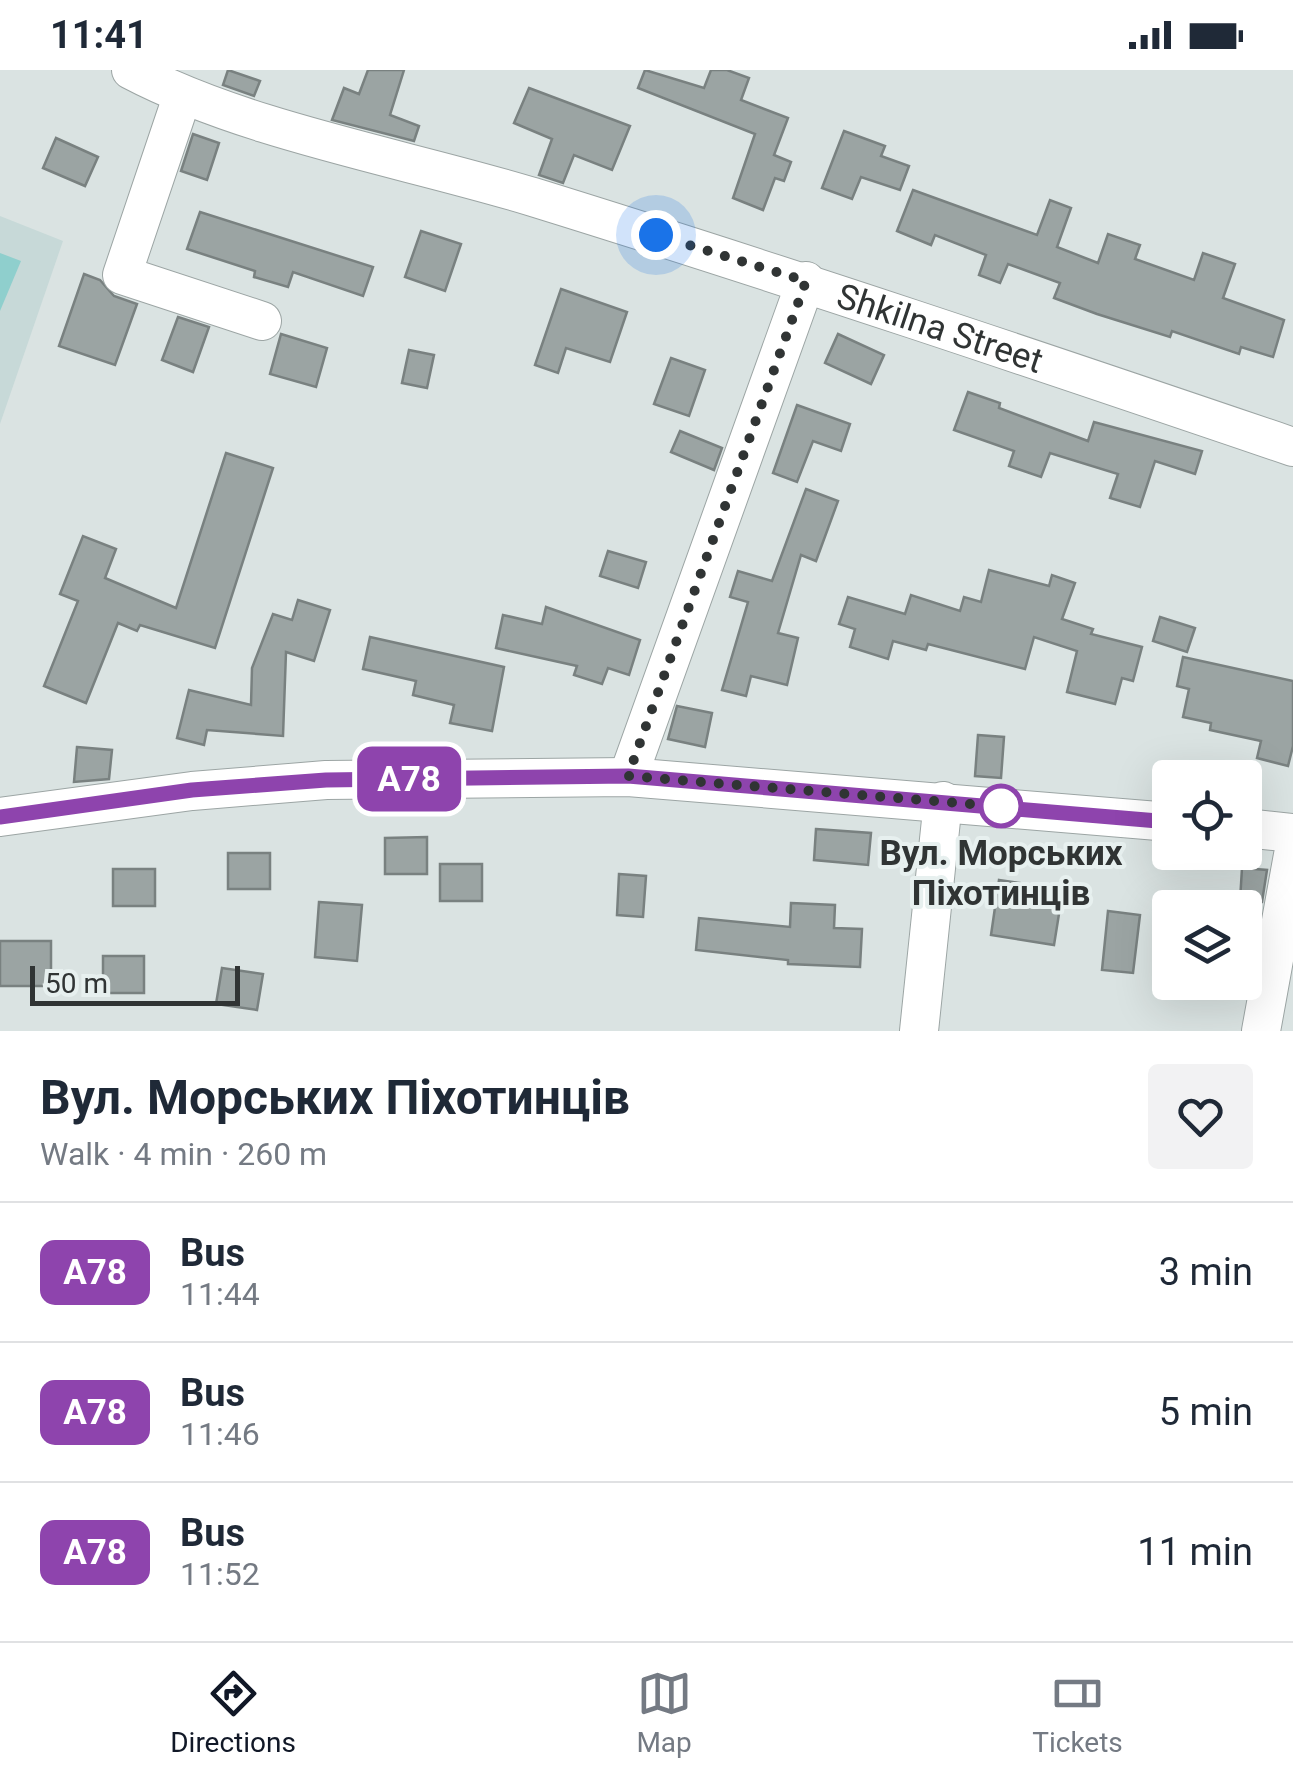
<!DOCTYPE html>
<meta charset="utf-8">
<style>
:root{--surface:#fff;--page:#f2f2f3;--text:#1f2937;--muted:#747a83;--line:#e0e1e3;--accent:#111827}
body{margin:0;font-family:Roboto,sans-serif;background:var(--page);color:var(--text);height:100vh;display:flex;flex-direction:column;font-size:38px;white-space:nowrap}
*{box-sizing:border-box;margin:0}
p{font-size:32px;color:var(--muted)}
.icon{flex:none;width:55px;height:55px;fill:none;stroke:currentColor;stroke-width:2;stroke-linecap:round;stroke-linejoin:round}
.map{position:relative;height:961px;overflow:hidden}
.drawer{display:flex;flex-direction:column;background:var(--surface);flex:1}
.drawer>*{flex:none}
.badge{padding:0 20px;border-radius:15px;font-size:35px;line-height:65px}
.controls{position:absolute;left:1152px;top:690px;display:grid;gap:20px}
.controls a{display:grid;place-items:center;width:110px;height:110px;border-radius:10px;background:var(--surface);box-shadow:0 10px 40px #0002;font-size:50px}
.scale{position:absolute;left:30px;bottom:25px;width:210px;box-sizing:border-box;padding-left:10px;border:5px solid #303434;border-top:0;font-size:28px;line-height:35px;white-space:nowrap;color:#303434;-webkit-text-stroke:8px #e7f0ef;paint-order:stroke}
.you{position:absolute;width:50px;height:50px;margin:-25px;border:8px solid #fff;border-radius:50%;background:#1a73e8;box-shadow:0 0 0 15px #1a73e833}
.map>.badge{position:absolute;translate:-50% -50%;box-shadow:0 0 0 5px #fff}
.round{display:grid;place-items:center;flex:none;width:105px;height:105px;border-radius:10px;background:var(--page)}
.overview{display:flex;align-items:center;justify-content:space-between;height:170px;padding:0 40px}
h1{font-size:48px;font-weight:700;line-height:75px}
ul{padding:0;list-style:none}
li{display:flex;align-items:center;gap:30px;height:140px;padding:0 40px;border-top:2px solid var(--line)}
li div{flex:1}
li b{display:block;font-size:38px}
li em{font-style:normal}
li .badge{min-width:110px;font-weight:700;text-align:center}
.status{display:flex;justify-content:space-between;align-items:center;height:70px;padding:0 50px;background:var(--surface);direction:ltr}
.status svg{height:28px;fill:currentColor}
.tab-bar{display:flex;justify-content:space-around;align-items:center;height:140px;border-top:2px solid var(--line);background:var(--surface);font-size:28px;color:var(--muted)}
.tab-bar a{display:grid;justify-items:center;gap:5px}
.tab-bar .on{color:var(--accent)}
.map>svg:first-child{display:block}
</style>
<div class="status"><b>11:41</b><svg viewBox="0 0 49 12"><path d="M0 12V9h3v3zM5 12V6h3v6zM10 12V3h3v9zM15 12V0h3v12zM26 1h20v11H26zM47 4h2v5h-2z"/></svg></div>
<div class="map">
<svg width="1293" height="961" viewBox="0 0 1293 961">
<rect width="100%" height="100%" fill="#dae3e2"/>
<!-- built -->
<polygon fill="#c7d9d8" points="0,146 63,171 0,354"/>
<!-- green -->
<polygon fill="#8fcfcd" points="0,183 21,191 0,241"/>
<!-- building -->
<g fill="#9ba4a3" stroke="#798180" stroke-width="2.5">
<polygon points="228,0 260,11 254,26 223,15"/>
<polygon points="368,0 404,0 390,45 419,56 414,71 332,50 344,18 359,24"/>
<polygon points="645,0 704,18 711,0 727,0 749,8 741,30 788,48 774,85 791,92 784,111 775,108 763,140 733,128 755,64 638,18"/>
<polygon points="529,18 630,56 612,100 574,85 563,113 539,105 552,69 514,53"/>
<polygon points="844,61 885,76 881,86 909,96 900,120 861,107 852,129 822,118"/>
<polygon points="193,64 219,73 207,110 181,101"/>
<polygon points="56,68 98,87 85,116 43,98"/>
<polygon points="913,120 1037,165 1050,130 1071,138 1057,177 1098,193 1108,164 1140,175 1135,189 1194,210 1203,183 1235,194 1223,228 1284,250 1273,287 1241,277 1239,284 1172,261 1170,267 1097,244 1054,228 1060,213 1008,194 1000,213 979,205 986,185 935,165 931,175 897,161"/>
<polygon points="200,142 373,197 363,226 293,202 288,217 254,207 255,201 187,179"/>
<polygon points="421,161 461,174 445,221 405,207"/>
<polygon points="84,204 100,210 114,226 137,234 115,295 59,276"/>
<polygon points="561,219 627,242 610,292 566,278 558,303 535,295"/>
<polygon points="178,247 209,257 193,302 162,290"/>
<polygon points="281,264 327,278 316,317 270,304"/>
<polygon points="838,264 884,285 871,314 825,293"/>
<polygon points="409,280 434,285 427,318 402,313"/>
<polygon points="671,288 705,300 689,346 654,334"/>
<polygon points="968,322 1000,333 999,338 1088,371 1094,352 1202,381 1195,404 1155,391 1140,437 1110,428 1118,404 1050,383 1041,407 1009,396 1014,381 954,360"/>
<polygon points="797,335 850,354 841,381 813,371 797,412 773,403"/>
<polygon points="680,361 722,378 714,400 671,382"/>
<polygon points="226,383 273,398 215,578 140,555 137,561 118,553 86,633 44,616 78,531 60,524 83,466 116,479 105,508 176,538"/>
<polygon points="806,419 838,431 816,491 801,485 778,563 798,568 787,615 751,606 746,626 722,620 748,532 730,527 738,501 772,511"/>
<polygon points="608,481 646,492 638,518 600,506"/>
<polygon points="989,500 1049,516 1052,505 1075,513 1062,549 1093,559 1091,564 1142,577 1133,611 1122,608 1115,634 1067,622 1077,581 1034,567 1025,599 928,574 926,580 893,571 888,589 850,577 855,559 839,554 848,527 905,544 911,525 960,541 964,527 981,532"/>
<polygon points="298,530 330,540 314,591 286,582 283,666 207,660 204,675 177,668 189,620 251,635 252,598 273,544 292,550"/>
<polygon points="546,537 640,570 629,605 608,598 602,614 574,605 577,596 496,578 503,545 542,554"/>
<polygon points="1160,547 1195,558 1187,582 1153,571"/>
<polygon points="370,567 504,597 492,661 450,653 454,635 413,625 416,611 363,599"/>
<polygon points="1183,587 1293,611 1293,676 1288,696 1257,688 1261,671 1210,660 1211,653 1183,647 1189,619 1177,616"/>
<polygon points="677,636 712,643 705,677 668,669"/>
<polygon points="978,665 1004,667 1001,708 975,706"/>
<polygon points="77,677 112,680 109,709 74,712"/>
<polygon points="816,759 871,763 868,795 814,790"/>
<polygon points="427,767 427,804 385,804 385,768"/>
<rect x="228" y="783" width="42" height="36"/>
<rect x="440" y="794" width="42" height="37"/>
<polygon points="1242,798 1267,800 1262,832 1240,831"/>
<rect x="113" y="799" width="42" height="37"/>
<polygon points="619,804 646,806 643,847 617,845"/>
<polygon points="999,810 1063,819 1054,875 991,865"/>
<polygon points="319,832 362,835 357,891 315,887"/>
<polygon points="791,833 835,835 834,858 862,859 860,897 788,894 788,890 696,880 699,848 790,857"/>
<polygon points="1108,841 1140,845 1133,903 1102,900"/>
<rect x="0" y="871" width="51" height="45"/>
<rect x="103" y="886" width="41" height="37"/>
<polygon points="222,898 263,904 257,940 216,934"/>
</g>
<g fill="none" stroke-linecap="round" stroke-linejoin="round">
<defs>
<g id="minor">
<path id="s1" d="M131,0C247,61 405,88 533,127C788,206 1040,291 1293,377"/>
<polyline points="182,27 122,205 262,251"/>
<polyline points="628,707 806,211"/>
<polyline points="0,747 192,721 326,710 628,707 1170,752"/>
<polyline points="1245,758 1293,763"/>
<polyline points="919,961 943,731"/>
<polyline points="1261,961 1293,785"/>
</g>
</defs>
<!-- minor casing -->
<use href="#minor" stroke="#9ca5a4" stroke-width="40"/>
<!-- minor -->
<use href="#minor" stroke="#fff" stroke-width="38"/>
</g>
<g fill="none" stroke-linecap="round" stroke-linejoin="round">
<defs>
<polyline id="line" points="0,747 192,720 326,710 628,706 1170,752"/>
</defs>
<!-- line casing -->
<use href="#line" stroke="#fff" stroke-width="22"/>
<!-- line -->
<use href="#line" stroke="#8e44ad" stroke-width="15"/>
<!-- walk -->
<polyline stroke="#303434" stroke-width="10" stroke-dasharray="0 18" points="656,165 806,211 628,706 1019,738 1001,736"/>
</g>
<!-- markers -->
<circle fill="#fff" stroke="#8e44ad" stroke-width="5" cx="1001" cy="736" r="20"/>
<g text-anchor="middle" stroke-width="8" stroke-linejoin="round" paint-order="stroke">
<!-- street labels -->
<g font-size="35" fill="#303434" stroke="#e7f0ef">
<text dy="12" stroke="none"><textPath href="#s1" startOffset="850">Shkilna Street</textPath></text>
</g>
<!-- stop labels -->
<g font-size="35" font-weight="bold" fill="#303434" stroke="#e7f0ef">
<text x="1001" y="795">Вул. Морських<tspan x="1001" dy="40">Піхотинців</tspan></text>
</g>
</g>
</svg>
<div class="controls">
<a><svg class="icon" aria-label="locate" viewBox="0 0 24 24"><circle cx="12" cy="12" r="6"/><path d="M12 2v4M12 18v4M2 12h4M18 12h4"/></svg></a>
<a><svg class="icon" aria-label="layers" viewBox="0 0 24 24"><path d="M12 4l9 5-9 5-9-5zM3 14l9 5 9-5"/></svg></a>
</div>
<div class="scale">50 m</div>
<div class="you" style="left:656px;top:165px"></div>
<b class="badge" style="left:409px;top:709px;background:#8e44ad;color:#fff">А78</b>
</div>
<section class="drawer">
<div class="overview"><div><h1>Вул. Морських Піхотинців</h1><p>Walk · 4 min · 260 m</p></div><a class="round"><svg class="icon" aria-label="heart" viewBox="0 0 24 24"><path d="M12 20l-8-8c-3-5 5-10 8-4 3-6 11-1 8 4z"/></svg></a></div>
<ul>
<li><span class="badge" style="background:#8e44ad;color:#fff">А78</span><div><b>Bus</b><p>11:44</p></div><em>3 min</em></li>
<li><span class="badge" style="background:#8e44ad;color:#fff">А78</span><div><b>Bus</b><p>11:46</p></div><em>5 min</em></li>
<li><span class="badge" style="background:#8e44ad;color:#fff">А78</span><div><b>Bus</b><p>11:52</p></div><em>11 min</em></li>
</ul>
</section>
<nav class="tab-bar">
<a class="on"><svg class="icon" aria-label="directions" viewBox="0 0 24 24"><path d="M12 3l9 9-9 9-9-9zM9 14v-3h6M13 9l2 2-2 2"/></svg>Directions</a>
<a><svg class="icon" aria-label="map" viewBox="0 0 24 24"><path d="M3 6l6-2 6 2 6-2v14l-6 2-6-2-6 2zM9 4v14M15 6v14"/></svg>Map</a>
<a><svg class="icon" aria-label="tickets" viewBox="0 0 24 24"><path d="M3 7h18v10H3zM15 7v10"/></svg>Tickets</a>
</nav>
